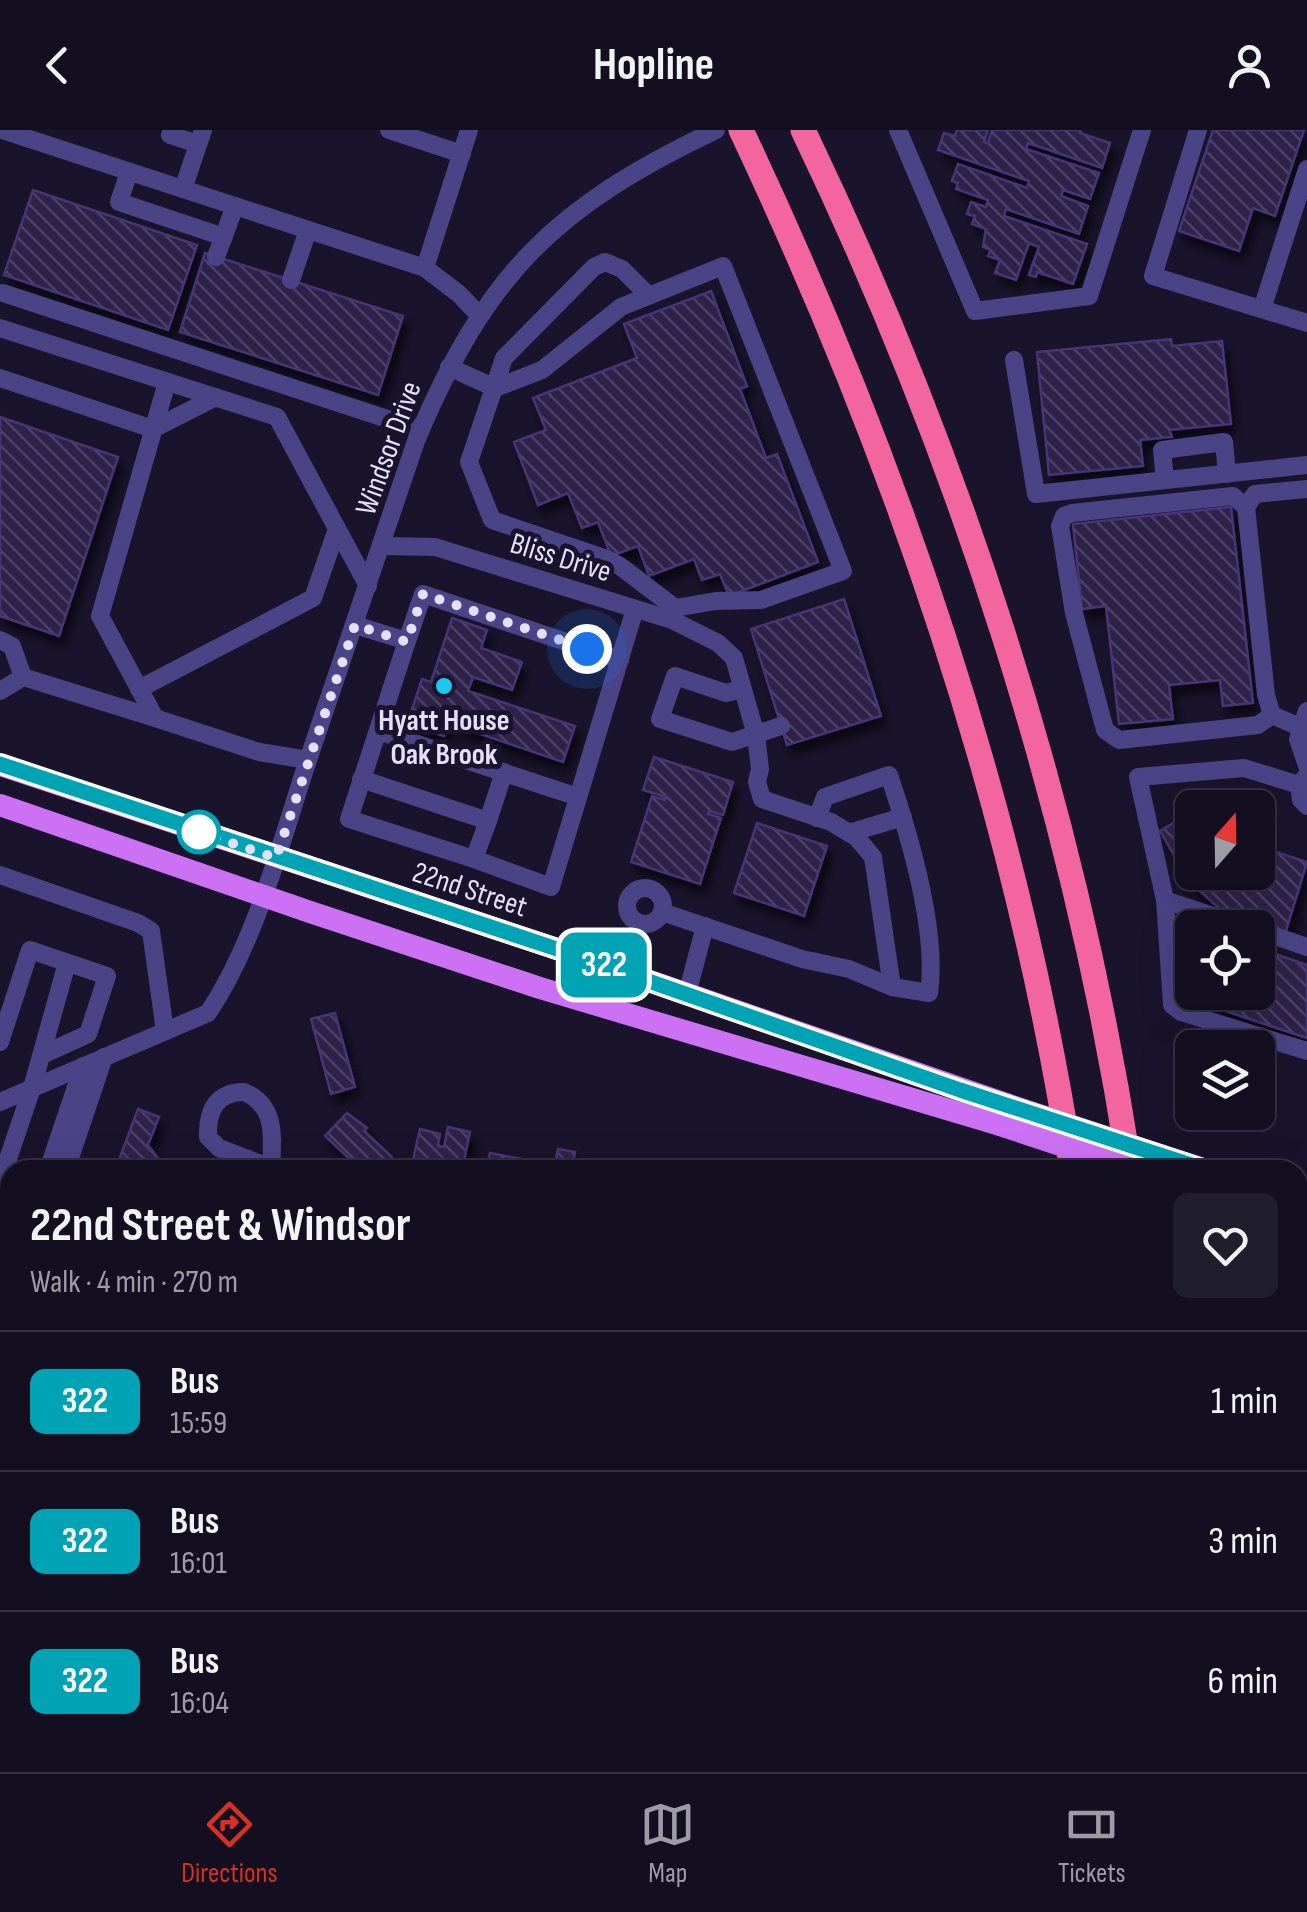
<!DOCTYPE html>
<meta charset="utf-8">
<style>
:root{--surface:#130f20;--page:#201d2d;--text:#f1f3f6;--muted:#9d9ca5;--line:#322f3e;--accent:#d93025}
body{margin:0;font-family:"Sofia Sans Condensed",sans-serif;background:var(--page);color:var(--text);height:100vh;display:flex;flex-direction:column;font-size:38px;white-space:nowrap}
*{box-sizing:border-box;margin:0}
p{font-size:32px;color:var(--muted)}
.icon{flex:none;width:55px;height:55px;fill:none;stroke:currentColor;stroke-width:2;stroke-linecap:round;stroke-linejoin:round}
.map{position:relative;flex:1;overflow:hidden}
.side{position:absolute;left:0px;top:1030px;width:1308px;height:612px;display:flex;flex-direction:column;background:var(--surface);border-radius:30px 30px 0 0;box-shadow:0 10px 40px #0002,0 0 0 2px var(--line)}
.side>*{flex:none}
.badge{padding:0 20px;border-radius:15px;font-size:35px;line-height:65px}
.needle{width:65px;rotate:20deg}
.fabs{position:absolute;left:1175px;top:660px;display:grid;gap:20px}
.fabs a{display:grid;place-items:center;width:100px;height:100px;border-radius:15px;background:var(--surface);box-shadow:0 10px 40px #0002,0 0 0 2px var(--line);font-size:50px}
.you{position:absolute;width:50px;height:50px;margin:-25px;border:8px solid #fff;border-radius:50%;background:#1a73e8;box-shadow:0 0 0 15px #1a73e833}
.map>.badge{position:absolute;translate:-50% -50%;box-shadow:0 0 0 5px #fff}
.round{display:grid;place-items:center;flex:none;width:105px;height:105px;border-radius:15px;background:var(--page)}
.head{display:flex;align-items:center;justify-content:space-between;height:170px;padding:0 30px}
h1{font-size:48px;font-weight:700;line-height:75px}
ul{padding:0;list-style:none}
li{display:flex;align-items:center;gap:30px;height:140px;padding:0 30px;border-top:2px solid var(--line)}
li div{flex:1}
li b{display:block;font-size:38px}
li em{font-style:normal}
li .badge{min-width:110px;font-weight:700;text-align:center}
header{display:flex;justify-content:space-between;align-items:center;height:130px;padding:0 30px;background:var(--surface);font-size:45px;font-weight:700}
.tabs{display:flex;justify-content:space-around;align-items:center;height:140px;border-top:2px solid var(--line);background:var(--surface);font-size:28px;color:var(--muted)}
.tabs a{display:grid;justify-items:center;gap:5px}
.tabs .active{color:var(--accent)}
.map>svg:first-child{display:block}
</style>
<header><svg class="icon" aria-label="back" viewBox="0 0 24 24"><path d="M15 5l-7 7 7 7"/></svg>Hopline<svg class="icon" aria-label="person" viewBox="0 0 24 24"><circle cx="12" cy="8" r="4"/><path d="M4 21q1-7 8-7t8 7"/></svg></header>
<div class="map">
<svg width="1307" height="1642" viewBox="0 0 1307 1642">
<defs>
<pattern id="water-rules" width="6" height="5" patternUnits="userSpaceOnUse" patternTransform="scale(2.5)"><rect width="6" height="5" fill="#14264e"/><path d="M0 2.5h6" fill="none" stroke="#364568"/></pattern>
<pattern id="building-back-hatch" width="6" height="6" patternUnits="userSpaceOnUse" patternTransform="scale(2.5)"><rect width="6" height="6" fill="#2d214a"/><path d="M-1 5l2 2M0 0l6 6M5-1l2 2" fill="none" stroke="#4b4165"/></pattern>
<filter id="shadow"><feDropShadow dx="5" dy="9" stdDeviation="5" flood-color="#0009"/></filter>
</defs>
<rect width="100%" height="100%" fill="#19142b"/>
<!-- water -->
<polygon fill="url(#water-rules)" points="1307,1440 1307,1560 1298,1577 1301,1513 1298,1451"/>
<!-- building -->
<g fill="url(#building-back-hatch)" stroke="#463574" stroke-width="2.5" filter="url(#shadow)">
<polygon points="957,0 988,0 984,12 988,13 992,0 1081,0 1080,3 1110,13 1102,38 1028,13 1026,19 1099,43 1090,69 1063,60 1061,66 1088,76 1079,104 1006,79 1004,86 1087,114 1073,154 1037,142 1036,147 1029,145 1039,117 1029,113 1016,150 995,143 1000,130 988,126 991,120 983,117 986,99 972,94 975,86 967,84 971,72 986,77 988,70 956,59 958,53 952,51 958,34 1027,58 1029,51 938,20 944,3 955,6"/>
<polygon points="1213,0 1304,0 1275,86 1253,78 1239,121 1179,101"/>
<polygon points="33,60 197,115 168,200 4,145"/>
<polygon points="205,123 403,186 378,265 180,202"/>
<polygon points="711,161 747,256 740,259 766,328 777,324 818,432 729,466 720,444 702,450 694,429 649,446 638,416 611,426 598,392 582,398 568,363 538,375 514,312 546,300 533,268 637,228 624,194"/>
<polygon points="1171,209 1172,216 1222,211 1231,294 1169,300 1172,307 1140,310 1143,336 1049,345 1037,222"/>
<polygon points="0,287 118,327 59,506 0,486"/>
<polygon points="1231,377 1253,573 1223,576 1220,550 1169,555 1173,589 1119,594 1106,476 1082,479 1073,394"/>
<polygon points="844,469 881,586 787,615 751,499"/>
<polygon points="452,488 487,500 481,518 522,532 512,560 473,547 468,561 575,596 563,632 448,593 444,606 407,594 422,549 431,552"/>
<polygon points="654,627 733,652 723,685 709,681 708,684 721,688 700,754 631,732 652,666 665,670 666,667 643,660"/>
<polygon points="1222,665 1229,678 1201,678"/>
<polygon points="1192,682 1192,742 1258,742 1258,716 1307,732 1285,804 1225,784 1189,751 1160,701"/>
<polygon points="757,693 827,716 804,786 734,763"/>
<polygon points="1258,818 1307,835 1307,908 1183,867 1192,838 1192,862 1258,862"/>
<polygon points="335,883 355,957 331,964 311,889"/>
<polygon points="138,979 159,987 148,1015 167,1040 129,1040 120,1027"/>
<polygon points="347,983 367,998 364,1001 392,1027 380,1040 368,1031 360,1039 325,1006"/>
<polygon points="448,997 470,1002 462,1040 440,1040 412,1034 420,999 440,1004 438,1016 444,1017"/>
<polygon points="558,1019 575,1022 573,1032 586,1035 585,1040 554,1040"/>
<polygon points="490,1023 537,1032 535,1040 486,1040"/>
<polygon points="28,1632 99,1632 99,1642 59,1642 59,1638 28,1637"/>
<polygon points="207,1632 231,1632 234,1636 233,1642 205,1642"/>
<polygon points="817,1632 862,1632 842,1642 821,1642"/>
</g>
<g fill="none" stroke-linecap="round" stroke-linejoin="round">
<!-- minor -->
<g stroke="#4a4386" stroke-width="18">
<polyline points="2,0 425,138 459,164 479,185"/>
<polyline points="172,0 170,5 198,14"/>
<polyline points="389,0 462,24"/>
<polyline points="898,0 975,181 1089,166 1142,0"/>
<polyline points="1198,0 1153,146 1307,193"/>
<polyline points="129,42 119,72 224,107"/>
<polyline points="183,59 203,0"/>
<polyline points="216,127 235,76"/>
<polyline points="425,138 469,0"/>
<polyline points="291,150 308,100"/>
<polyline points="3,163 421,300"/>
<polyline points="1262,179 1307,39"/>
<polyline points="0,198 277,287 368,456"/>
<polyline points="1014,230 1036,364 1307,335"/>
<polyline points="449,237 495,258 542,240 621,177 723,136 843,441 761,470 716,471 675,478 620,436 607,429 492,390 469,332 504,228 594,137 605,132 622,139 649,166"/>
<polyline points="0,248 153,299 216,267"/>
<polyline points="167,252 100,486 155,588 259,622 308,630"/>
<polyline points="1165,350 1162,320 1224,312 1227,344"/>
<polyline points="1246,377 1233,366 1072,383 1064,386 1060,396 1074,483 1105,600 1119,610 1258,595 1272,585"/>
<polyline points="382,416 435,417 672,490 718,513 734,528 756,605 760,639 757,652 762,669 831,692 856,707 873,727 892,857"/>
<polyline points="355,495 407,511 349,689 474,729"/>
<polyline points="0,510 12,516 23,547 0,561"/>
<polyline points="407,511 423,464 620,530"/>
<polyline points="23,547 155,588"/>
<polyline points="139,559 313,468 337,399"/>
<polyline points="742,559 726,563 675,546 660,589 732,612 781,596"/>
<polyline points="1307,581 1298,609 1307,636"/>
<polyline points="1300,597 1272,585 1266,565 1246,377 1255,364 1307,359"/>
<polyline points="378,601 578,667"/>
<polyline points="1307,645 1299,655 1301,670 1307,676"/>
<polyline points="361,649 488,691 474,729 551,757 635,479"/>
<polyline points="488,691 504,642"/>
<polyline points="849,703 903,687"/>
<polyline points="0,745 138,793 151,801 165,901"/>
<circle cx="645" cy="776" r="18"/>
<polyline points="1165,770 1172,875 1181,882 1307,921"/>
<path d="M662,782L802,829L849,839L892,857L929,863C938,801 909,704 889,645L825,667L817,688"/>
<polyline points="1249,798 1165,770 1138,647 1244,638 1299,655"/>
<polyline points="1258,800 1307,817"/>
<polyline points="687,864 705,796"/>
<polyline points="0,912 30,820 107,846 88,904 42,925"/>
<path d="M0,972L208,883C255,813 280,716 306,636C342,527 380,419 416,311C486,144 554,77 716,0"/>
<polyline points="48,1040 83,936"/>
<polyline points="66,1040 104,927"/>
<path d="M271,1040C272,1010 278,976 244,962C216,962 207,981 208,1007L219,1018L271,1038"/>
<polyline points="0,1053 32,958 67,833"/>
<polyline points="0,1139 10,1142"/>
<polyline points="0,1237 10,1207"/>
<polyline points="149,1642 151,1632"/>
</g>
<!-- major -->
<g stroke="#cc70f4" stroke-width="22">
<polyline points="0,635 560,820 1006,974"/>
<polyline points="0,675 310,782 540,858 1000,995"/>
<polyline points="1298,1069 1307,1072"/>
<polyline points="1298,1092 1307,1095"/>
</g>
<!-- highway -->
<g stroke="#f3659e" stroke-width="25">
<path d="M741,0C897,330 1016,678 1072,1040"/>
<path d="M803,0C959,325 1074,678 1129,1035"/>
<polyline points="1298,1119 1307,1119"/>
<polyline points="1298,1359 1307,1360"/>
<polyline points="1170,1632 1170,1642"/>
<polyline points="1097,1642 1098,1632"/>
</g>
<!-- major-bridge -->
<g stroke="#cc70f4" stroke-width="22">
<polyline points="1006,974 1205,1040"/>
<polyline points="1000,995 1136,1040"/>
</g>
</g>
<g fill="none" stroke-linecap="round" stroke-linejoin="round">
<defs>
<polyline id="line" points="0,634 560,820 960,960 1206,1040"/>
</defs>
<!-- line casing -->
<use href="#line" stroke="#fff" stroke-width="22"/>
<!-- line -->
<use href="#line" stroke="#00a3b4" stroke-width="15"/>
<!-- walk -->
<polyline stroke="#e5e0fd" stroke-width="10" stroke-dasharray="0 18" points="199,702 276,728 355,495 407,512 423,464 587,519"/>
</g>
<!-- markers -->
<circle fill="#1bc8ed" stroke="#19142b" stroke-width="4" cx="444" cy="556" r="10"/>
<circle fill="#fff" stroke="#00a3b4" stroke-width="5" cx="199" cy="702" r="20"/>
<g text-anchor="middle" stroke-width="10" stroke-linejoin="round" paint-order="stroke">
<!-- street labels -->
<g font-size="30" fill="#e5e0fd" stroke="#19142b">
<text transform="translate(388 318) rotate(-70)" y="10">Windsor Drive</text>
<text transform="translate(561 427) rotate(17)" y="10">Bliss Drive</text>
<text transform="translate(470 759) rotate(18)" y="10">22nd Street</text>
</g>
<!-- poi labels -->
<g font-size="30" font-weight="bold" fill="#e5e0fd" stroke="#19142b">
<text x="444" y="600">Hyatt House<tspan x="444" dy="34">Oak Brook</tspan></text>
</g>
</g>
</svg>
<div class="fabs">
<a><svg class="needle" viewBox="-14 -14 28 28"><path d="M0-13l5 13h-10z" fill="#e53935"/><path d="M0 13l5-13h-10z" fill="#9d9ca5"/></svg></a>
<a><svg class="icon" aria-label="locate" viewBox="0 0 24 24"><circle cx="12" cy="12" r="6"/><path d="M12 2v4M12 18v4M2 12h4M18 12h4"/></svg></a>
<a><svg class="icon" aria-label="layers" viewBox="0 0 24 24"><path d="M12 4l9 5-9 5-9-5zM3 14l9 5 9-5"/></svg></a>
</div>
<div class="you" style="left:587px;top:519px"></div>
<b class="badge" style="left:604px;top:835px;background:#00a3b4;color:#fff">322</b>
<section class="side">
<div class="head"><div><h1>22nd Street &amp; Windsor</h1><p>Walk · 4 min · 270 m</p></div><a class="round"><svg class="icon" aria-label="heart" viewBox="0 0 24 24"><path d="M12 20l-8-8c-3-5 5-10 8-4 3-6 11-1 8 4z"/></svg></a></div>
<ul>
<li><span class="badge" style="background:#00a3b4;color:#fff">322</span><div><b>Bus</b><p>15:59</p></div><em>1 min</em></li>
<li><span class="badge" style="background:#00a3b4;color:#fff">322</span><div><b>Bus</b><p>16:01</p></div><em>3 min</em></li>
<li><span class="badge" style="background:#00a3b4;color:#fff">322</span><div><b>Bus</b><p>16:04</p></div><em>6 min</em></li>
</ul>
</section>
</div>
<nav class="tabs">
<a class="active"><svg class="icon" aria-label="directions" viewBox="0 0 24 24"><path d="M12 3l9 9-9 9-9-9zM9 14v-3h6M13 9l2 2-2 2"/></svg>Directions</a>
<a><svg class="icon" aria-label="map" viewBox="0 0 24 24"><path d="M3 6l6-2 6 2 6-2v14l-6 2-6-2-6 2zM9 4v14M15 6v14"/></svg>Map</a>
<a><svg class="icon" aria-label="tickets" viewBox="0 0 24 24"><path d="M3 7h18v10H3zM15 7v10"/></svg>Tickets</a>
</nav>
